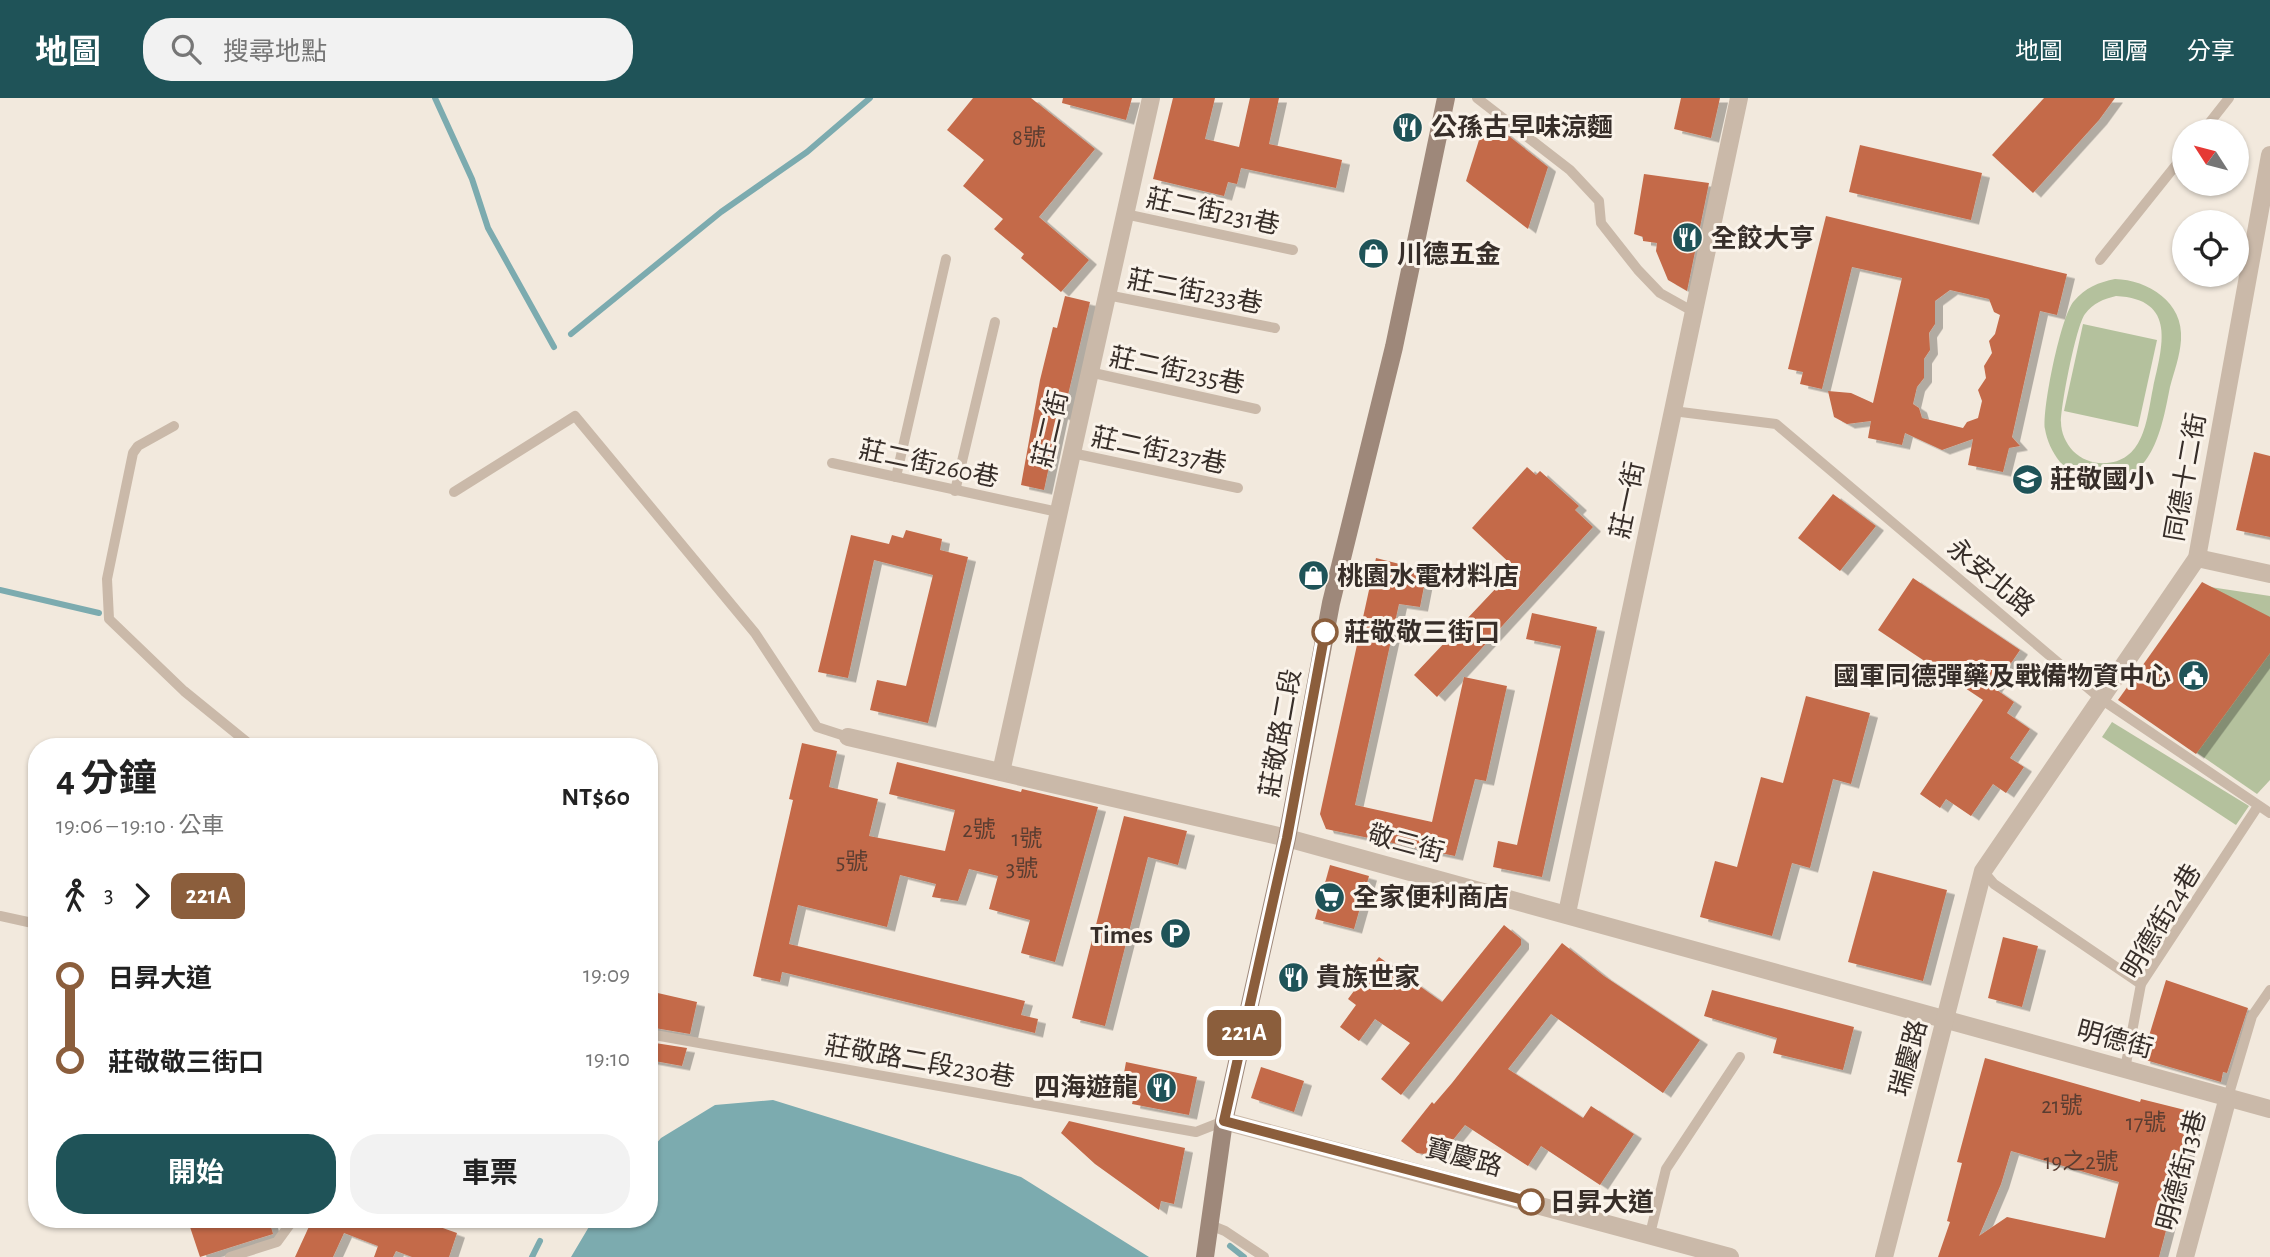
<!DOCTYPE html>
<html lang="zh-TW">
<meta charset="utf-8">
<style>
:root{--surface:#fff;--page:#f2f2f2;--text:#222;--muted:#767676;--accent:#1f5358}
body{margin:0;font-family:"Alegreya Sans","Noto Sans TC",sans-serif;background:var(--page);color:var(--text);height:100vh;display:flex;flex-direction:column;font-size:26px;white-space:nowrap}
*{box-sizing:border-box;margin:0}
p{font-size:23px;color:var(--muted)}
.icon{flex:none;width:38px;height:38px;fill:none;stroke:currentColor;stroke-width:2;stroke-linecap:round;stroke-linejoin:round}
.map{position:relative;flex:1;overflow:hidden}
.panel{position:absolute;left:28px;top:640px;width:630px;height:490px;display:flex;flex-direction:column;background:var(--surface);border-radius:28px;box-shadow:0 2px 5px #0004}
.panel>*{flex:none}
.badge{padding:0 14px;border-radius:10px;font-size:24px;line-height:46px}
.needle{width:46px;rotate:306deg}
.fabs{position:absolute;left:2172px;top:21px;display:grid;gap:14px}
.fabs a{display:grid;place-items:center;width:77px;height:77px;border-radius:50%;background:var(--surface);box-shadow:0 2px 5px #0004;font-size:35px}
.map>.badge{position:absolute;translate:-50% -50%;box-shadow:0 0 0 4px #fff}
.legs{display:flex;align-items:center;gap:10px;height:77px;padding:0 28px;font-size:23px}
.legs p{margin-inline-start:auto}
.overview{display:flex;align-items:center;justify-content:space-between;height:119px;padding:0 28px}
h1{font-size:38px;font-weight:700;line-height:52px}
.action{display:flex;gap:14px;margin-top:auto;padding:14px 28px}
.action a{flex:1;height:80px;border-radius:28px;background:var(--accent);color:#fff;font-size:28px;font-weight:700;line-height:80px;text-align:center}
.action a+a{background:var(--page);color:var(--text)}
ul{padding:0 28px;list-style:none}
li{display:flex;align-items:center;gap:24px;height:84px;font-size:26px}
li i{display:grid;place-items:center;width:10px;height:100%;margin:0 9px;background:currentColor}
li i::after{content:'';width:18px;height:18px;margin:-9px;border:5px solid;border-radius:50%;background:var(--surface)}
li p{margin-inline-start:auto}
li:first-child i{background:linear-gradient(#0000 50%,currentColor 0)}
li:last-child i{background:linear-gradient(currentColor 50%,#0000 0)}
header{display:flex;align-items:center;gap:42px;box-sizing:border-box;height:98px;padding:0 35px;background:var(--accent);color:#fff}
header strong{font-size:33px}
nav{display:flex;gap:38px;margin-inline-start:auto;font-size:24px}
.search{width:490px;height:63px;background:var(--page);display:flex;align-items:center;gap:18px;box-sizing:border-box;padding:0 24px;border-radius:28px;color:var(--muted);font-size:26px}
.map>svg:first-child{display:block}
</style>
<header>
<strong>地圖</strong>
<div class="search"><svg class="icon" aria-label="search" viewBox="0 0 24 24"><circle cx="10" cy="10" r="6"/><path d="M15 15l6 6"/></svg>搜尋地點</div>
<nav><a>地圖</a><a>圖層</a><a>分享</a></nav>
</header>
<div class="map">
<svg width="2270" height="1159" viewBox="0 0 2270 1159">
<defs>
<filter id="shadow"><feDropShadow dx="8" dy="4.5" stdDeviation="0" flood-color="#0004"/></filter>
</defs>
<rect width="100%" height="100%" fill="#f2e9dd"/>
<!-- green -->
<g fill="#b4c19d" fill-rule="evenodd">
<path d="M2115,181C2148,182 2184,204 2181,242C2180,258 2174,274 2170,289C2162,329 2153,388 2098,382C2084,380 2070,374 2060,364C2052,354 2047,343 2045,331C2042,311 2061,217 2074,203C2085,190 2099,184 2115,181ZM2116,198C2178,201 2162,249 2153,290C2147,319 2145,362 2107,365C2094,366 2082,362 2073,353C2066,345 2061,335 2061,324C2061,307 2076,228 2085,216C2093,205 2104,201 2116,198Z"/>
<polygon points="2083,226 2157,242 2138,329 2064,313"/>
<polygon points="2210,489 2270,498 2270,682 2257,696 2180,643"/>
<polygon points="2112,624 2249,708 2236,727 2102,639"/>
</g>
<!-- water -->
<polygon fill="#7cabaf" points="773,1002 1021,1079 1149,1159 571,1159 593,1122 649,1122 649,1054 661,1040 715,1007"/>
<g fill="none" stroke-linecap="round" stroke-linejoin="round">
<!-- stream -->
<g stroke="#7cabaf" stroke-width="6">
<polyline points="435,0 472,81 488,130 554,249"/>
<polyline points="571,236 721,114 807,54 870,0"/>
<polyline points="0,492 99,515"/>
<polyline points="1230,1148 1244,1159"/>
<polyline points="532,1159 540,1143"/>
</g>
</g>
<!-- building -->
<g fill="#c46a49" fill-rule="evenodd" filter="url(#shadow)">
<polygon points="973,0 1031,0 1095,51 1039,119 1089,162 1061,194 1021,160 1024,156 994,131 1003,121 963,88 984,62 947,32"/>
<polygon points="1063,0 1132,0 1126,22 1062,5"/>
<polygon points="1173,0 1215,0 1205,41 1239,49 1250,0 1279,0 1269,46 1342,62 1336,90 1241,70 1237,86 1228,84 1224,98 1153,81"/>
<polygon points="1681,0 1720,0 1711,40 1674,31"/>
<polygon points="2044,0 2115,0 2099,22 2033,95 1992,57"/>
<polygon points="1486,20 1548,69 1528,131 1466,83"/>
<polygon points="1860,47 1982,75 1971,122 1849,94"/>
<polygon points="1644,76 1709,85 1687,193 1668,182 1656,153 1657,145 1643,143 1643,139 1634,136"/>
<path d="M1826,118L2067,176L2057,217L2040,213L2012,339L2020,348L2009,350L2003,374L1968,367L1973,341L1942,352L1905,335L1902,347L1868,340L1871,323L1847,326L1834,319L1828,293L1851,295L1873,305L1902,180L1852,169L1822,291L1800,286L1803,274L1788,271ZM1950,192L1989,201L1994,214L2000,217L1995,236L1989,243L1992,255L1984,268L1986,280L1978,292L1982,303L1978,320L1967,324L1963,330L1922,320L1919,310L1913,306L1917,289L1924,280V261L1930,252L1929,235L1935,226V203Z"/>
<polygon points="1065,198 1090,204 1063,318 1060,317 1044,392 1021,387 1040,282 1053,229 1057,230"/>
<polygon points="2254,354 2270,358 2270,439 2236,432"/>
<polygon points="1527,369 1536,377 1540,373 1579,408 1575,412 1593,429 1437,599 1414,577 1515,470 1472,430"/>
<polygon points="1833,396 1876,428 1840,473 1798,440"/>
<polygon points="906,432 942,441 940,452 968,459 928,625 870,612 877,582 906,588 933,477 874,462 848,580 818,574 851,437 889,446 892,437 903,440"/>
<polygon points="1376,460 1427,473 1420,509 1399,506 1355,707 1432,724 1464,579 1507,588 1486,683 1475,681 1455,758 1326,731 1320,716"/>
<polygon points="1913,480 2020,552 1994,590 2014,604 2007,615 2030,631 2010,660 2024,669 2006,695 1993,686 1971,718 1946,701 1940,710 1920,696 1983,602 1878,532"/>
<polygon points="2202,484 2270,519 2270,555 2196,656 2118,602"/>
<polygon points="1532,515 1597,529 1542,779 1493,769 1498,743 1517,747 1561,548 1526,541"/>
<polygon points="1806,598 1870,615 1851,686 1833,681 1810,770 1792,765 1772,838 1700,819 1715,763 1737,769 1761,679 1783,685"/>
<polygon points="802,645 837,653 829,689 878,701 869,738 945,753 955,712 889,696 897,664 1021,694 1022,691 1098,709 1055,864 1021,855 1030,822 989,811 998,778 969,771 958,803 932,799 936,786 900,777 887,829 798,807 789,846 1025,903 1021,917 1038,921 1035,935 782,874 780,884 753,878 793,702 789,701"/>
<polygon points="1124,718 1187,733 1178,767 1148,759 1105,928 1072,920"/>
<polygon points="1330,767 1369,778 1354,831 1315,821"/>
<polygon points="1873,773 1947,792 1923,883 1848,864"/>
<polygon points="1504,827 1521,841 1521,847 1401,997 1381,981 1410,945 1375,921 1359,943 1340,929 1356,907 1348,901 1379,859 1442,904"/>
<polygon points="2003,839 2038,848 2022,909 1988,900"/>
<polygon points="1562,845 1604,878 1700,942 1663,995 1551,916 1508,971 1583,1020 1591,1008 1634,1036 1600,1087 1541,1048 1528,1068 1465,1027 1440,1058 1417,1055 1401,1043 1432,1004 1434,1006 1452,985"/>
<polygon points="2166,882 2248,910 2227,975 2223,974 2221,984 2142,961"/>
<polygon points="1712,892 1854,929 1843,972 1773,955 1777,940 1704,918"/>
<polygon points="649,893 697,904 690,936 649,929"/>
<polygon points="649,944 687,950 682,968 649,962"/>
<path d="M1985,960L2140,1004L2141,1001L2197,1015L2159,1159H1938L1950,1124L1947,1123L1962,1065L1957,1064ZM2011,1053L2119,1084L2105,1140L2007,1119L1979,1138L2001,1086Z"/>
<polygon points="1126,964 1197,979 1189,1017 1132,1006 1136,989 1122,986"/>
<polygon points="1261,969 1304,983 1294,1014 1251,1000"/>
<polygon points="1069,1023 1185,1050 1174,1106 1161,1103 1159,1112 1095,1066 1061,1035"/>
<polygon points="213,1122 269,1122 273,1136 200,1159 190,1129"/>
<polygon points="312,1122 420,1122 457,1135 449,1159 412,1159 396,1153 393,1159 374,1159 378,1148 344,1135 333,1159 295,1159"/>
</g>
<g fill="none" stroke-linecap="round" stroke-linejoin="round">
<!-- lane -->
<g stroke="#cab9a9" stroke-width="10">
<polyline points="1477,0 1570,72 1599,103 1601,125 1638,172 1660,195 1694,214"/>
<polyline points="2203,33 2229,0"/>
<polyline points="1125,116 1293,152"/>
<polyline points="2100,162 2184,57"/>
<polyline points="1107,197 1275,230"/>
<polyline points="1089,274 1256,311"/>
<polyline points="1673,313 1776,326 2101,601 2270,715"/>
<polyline points="174,328 138,348 133,355 107,481 109,521 184,593 253,649"/>
<polyline points="1072,355 1238,390"/>
<polyline points="832,365 1058,414"/>
<polyline points="896,379 946,161"/>
<polyline points="955,393 995,224"/>
<polyline points="454,394 575,318 755,535 817,629 848,639"/>
<polyline points="1983,773 1994,786 2141,886"/>
<polyline points="0,818 37,826"/>
<polyline points="649,936 1196,1034 1224,1023"/>
<polyline points="2125,971 2141,886 2258,708"/>
<polyline points="2228,999 2252,918 2270,892"/>
<polyline points="1210,1127 1225,1133 1264,1159"/>
<polyline points="1650,1136 1666,1071 1740,959"/>
<polyline points="230,1159 277,1144 293,1122"/>
</g>
<!-- street -->
<g stroke="#cab9a9" stroke-width="18">
<polyline points="2197,460 2270,476"/>
<polyline points="848,639 1287,740 2270,1011"/>
<polyline points="1001,674 1151,0"/>
<polyline points="1567,815 1739,0"/>
<polyline points="1224,1023 1730,1159"/>
<polyline points="1884,1159 1983,773 2197,460 2270,57"/>
<polyline points="2185,1159 2228,999"/>
</g>
<!-- secondary -->
<polyline stroke="#9e887a" stroke-width="18" points="1205,1159 1224,1023 1287,740 1331,505 1394,249 1446,0"/>
</g>
<g fill="none" stroke-linecap="round" stroke-linejoin="round">
<defs>
<polyline id="line-1" points="1325,534 1287,740 1224,1023 1531,1104"/>
</defs>
<!-- line-1 casing -->
<use href="#line-1" stroke="#fff" stroke-width="16"/>
<!-- line-1 -->
<use href="#line-1" stroke="#8b5e3c" stroke-width="10"/>
</g>
<!-- icons -->
<defs>
<symbol id="restaurant-disc" viewBox="-11 -11 22 22"><circle r="9.5" fill="#1f5358" stroke="#faf3ea"/><path d="M-5-6h1v4h1v-4h1v4h1v-4h1v5L-1.5 .5V6h-2V.5L-5-1ZM5-6V6H3V1.5H1.5Q1.5-4 5-6Z" fill="#fff"/></symbol>
<symbol id="shop-disc" viewBox="-11 -11 22 22"><circle r="9.5" fill="#1f5358" stroke="#faf3ea"/><path d="M-5-2.5h2.3a2.7 3.5 0 0 1 5.4 0H5L5.5 6h-11ZM-1.5-2.5h3a1.5 2.3 0 0 0-3 0Z" fill="#fff"/></symbol>
<symbol id="school-disc" viewBox="-11 -11 22 22"><circle r="9.5" fill="#1f5358" stroke="#faf3ea"/><path d="M0-5L7-2L0 1L-7-2ZM-4 1L0 2.5L4 1V4Q0 6-4 4Z" fill="#fff"/></symbol>
<symbol id="civic-disc" viewBox="-11 -11 22 22"><circle r="9.5" fill="#1f5358" stroke="#faf3ea"/><path d="M-.6-6.5H3V-4.5H.6V-3L4-1V1h2V6H-6V1h2V-1L-.6-3ZM-1.2 2.5V6h2.4V2.5Z" fill="#fff"/></symbol>
<symbol id="supermarket-disc" viewBox="-11 -11 22 22"><circle r="9.5" fill="#1f5358" stroke="#faf3ea"/><path d="M-6-5.5h2.5l.6 2H6L4.5 2H-2.5L-4.4-4H-6ZM-1.5 3.2a1.3 1.3 0 1 0 .1 0ZM3 3.2a1.3 1.3 0 1 0 .1 0Z" fill="#fff"/></symbol>
<symbol id="parking-disc" viewBox="-11 -11 22 22"><circle r="9.5" fill="#1f5358" stroke="#faf3ea"/><path d="M-3.5-5.5H1a3.5 3.5 0 0 1 0 7H-1V5.5H-3.5ZM-1-3.4V-.6H.8a1.4 1.4 0 0 0 0-2.8Z" fill="#fff"/></symbol>
</defs>
<g fill-rule="evenodd">
<use href="#restaurant-disc" x="1390" y="12" width="35" height="35"/>
<use href="#restaurant-disc" x="1670" y="122" width="35" height="35"/>
<use href="#shop-disc" x="1356" y="138" width="35" height="35"/>
<use href="#school-disc" x="2010" y="364" width="35" height="35"/>
<use href="#shop-disc" x="1296" y="460" width="35" height="35"/>
<use href="#civic-disc" x="2176" y="560" width="35" height="35"/>
<use href="#supermarket-disc" x="1312" y="782" width="35" height="35"/>
<use href="#parking-disc" x="1158" y="818" width="35" height="35"/>
<use href="#restaurant-disc" x="1276" y="862" width="35" height="35"/>
<use href="#restaurant-disc" x="1144" y="972" width="35" height="35"/>
</g>
<!-- markers -->
<g fill="#fff" stroke="#8b5e3c" stroke-width="3.5">
<circle cx="1325" cy="534" r="12"/>
<circle cx="1531" cy="1104" r="12"/>
</g>
<g text-anchor="middle" stroke-width="6" stroke-linejoin="round" paint-order="stroke">
<!-- number labels -->
<g font-size="23" fill="#5a3d31">
<text x="1029" y="47">8號</text>
<text x="979" y="739">2號</text>
<text x="1027" y="748">1號</text>
<text x="852" y="771">5號</text>
<text x="1022" y="778">3號</text>
<text x="2062" y="1015">21號</text>
<text x="2146" y="1032">17號</text>
<text x="2081" y="1071">19之2號</text>
</g>
<!-- poi labels -->
<g font-size="26" font-weight="bold" fill="#372e29" stroke="#faf3ea" text-anchor="start">
<text x="1431" y="38">公孫古早味涼麵</text>
<text x="1711" y="149">全餃大亨</text>
<text x="1397" y="165">川德五金</text>
<text x="2050" y="390">莊敬國小</text>
<text x="1337" y="487">桃園水電材料店</text>
<text x="2171" y="587" text-anchor="end">國軍同德彈藥及戰備物資中心</text>
<text x="1353" y="808">全家便利商店</text>
<text x="1153" y="845" text-anchor="end">Times</text>
<text x="1316" y="888">貴族世家</text>
<text x="1138" y="998" text-anchor="end">四海遊龍</text>
</g>
<!-- street labels -->
<g font-size="26" fill="#372e29" stroke="#faf3ea">
<text transform="translate(1213 113) rotate(12)" y="9">莊二街231巷</text>
<text transform="translate(1195 193) rotate(11)" y="9">莊二街233巷</text>
<text transform="translate(1177 272) rotate(12)" y="9">莊二街235巷</text>
<text transform="translate(1050 331) rotate(-77)" y="9">莊二街</text>
<text transform="translate(1159 352) rotate(12)" y="9">莊二街237巷</text>
<text transform="translate(929 365) rotate(12)" y="9">莊二街260巷</text>
<text transform="translate(2185 379) rotate(-80)" y="9">同德十二街</text>
<text transform="translate(1627 402) rotate(-78)" y="9">莊一街</text>
<text transform="translate(1991 479) rotate(40)" y="9">永安北路</text>
<text transform="translate(1280 635) rotate(-80)" y="9">莊敬路二段</text>
<text transform="translate(1406 745) rotate(15)" y="9">敬三街</text>
<text transform="translate(2161 823) rotate(-59)" y="9">明德街24巷</text>
<text transform="translate(2115 941) rotate(15)" y="9">明德街</text>
<text transform="translate(1908 960) rotate(-75)" y="9">瑞慶路</text>
<text transform="translate(920 963) rotate(10)" y="9">莊敬路二段230巷</text>
<text transform="translate(1464 1059) rotate(15)" y="9">寶慶路</text>
<text transform="translate(2181 1072) rotate(-75)" y="9">明德街13巷</text>
</g>
<!-- stop labels -->
<g font-size="26" font-weight="bold" fill="#372e29" stroke="#faf3ea" text-anchor="start">
<text x="1344" y="543">莊敬敬三街口</text>
<text x="1550" y="1113">日昇大道</text>
</g>
</g>
</svg>
<div class="fabs">
<a><svg class="needle" viewBox="-14 -14 28 28"><path d="M0-13l5 13h-10z" fill="#e53935"/><path d="M0 13l5-13h-10z" fill="#767676"/></svg></a>
<a><svg class="icon" aria-label="locate" viewBox="0 0 24 24"><circle cx="12" cy="12" r="6"/><path d="M12 2v4M12 18v4M2 12h4M18 12h4"/></svg></a>
</div>
<b class="badge" style="left:1244px;top:935px;background:#8b5e3c;color:#fff">221A</b>
<section class="panel">
<div class="overview"><div><h1>4 分鐘</h1><p>19:06 – 19:10 · 公車</p></div><b>NT$60</b></div>
<div class="legs"><svg class="icon" aria-label="walk" viewBox="0 0 24 24"><circle cx="13" cy="4" r="2"/><path d="M13 8l-2 6 4 7M11 14l-3 7M7 12l3-4h3l4 4"/></svg>3<svg class="icon" aria-label="forward" viewBox="0 0 24 24"><path d="M9 5l7 7-7 7"/></svg><b class="badge" style="background:#8b5e3c;color:#fff">221A</b></div>
<ul>
<li><i style="color:#8b5e3c"></i><b>日昇大道</b><p>19:09</p></li>
<li><i style="color:#8b5e3c"></i><b>莊敬敬三街口</b><p>19:10</p></li>
</ul>
<div class="action"><a>開始</a><a>車票</a></div>
</section>
</div>
